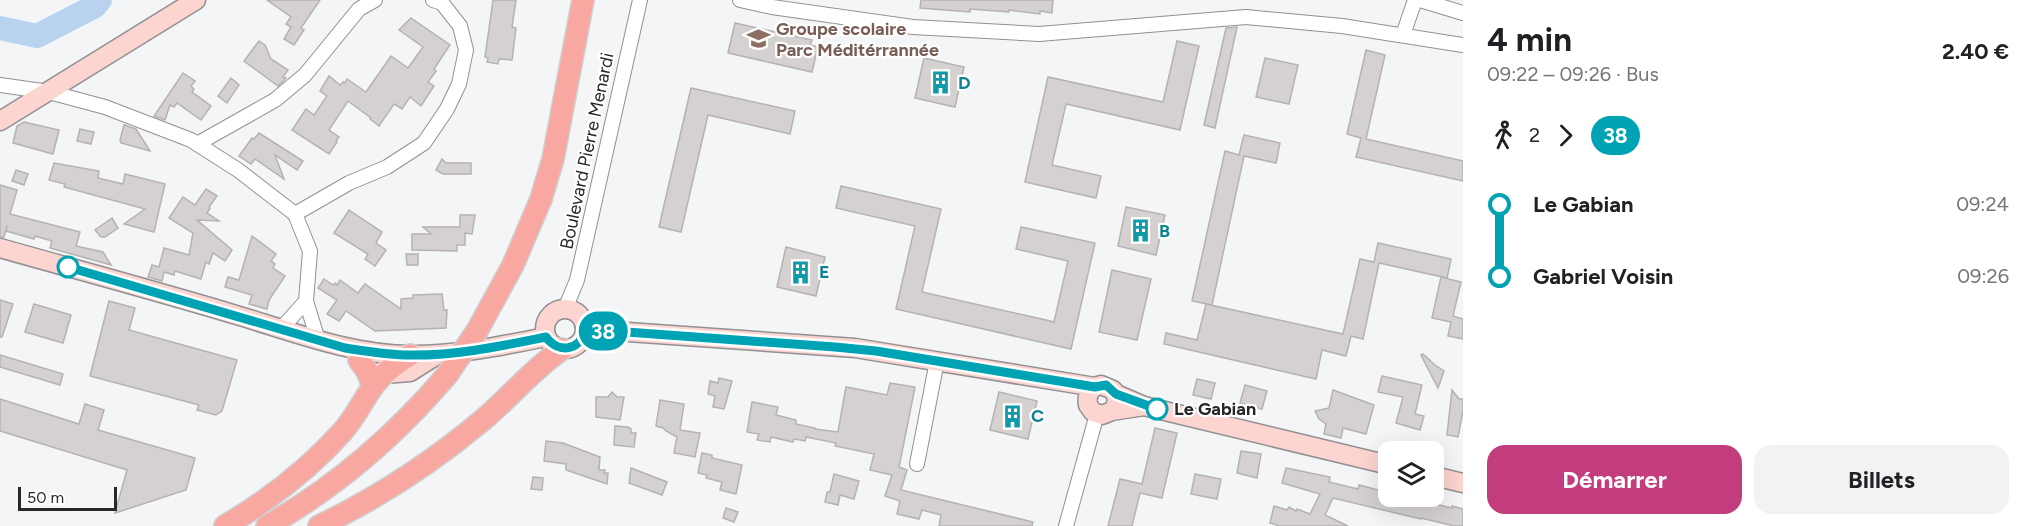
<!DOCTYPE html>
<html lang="fr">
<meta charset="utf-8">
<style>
:root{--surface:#fff;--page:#f2f2f2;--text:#202124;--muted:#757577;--accent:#c23c7e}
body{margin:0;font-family:Figtree,sans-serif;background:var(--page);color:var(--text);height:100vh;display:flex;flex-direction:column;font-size:22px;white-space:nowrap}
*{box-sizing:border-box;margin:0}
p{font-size:20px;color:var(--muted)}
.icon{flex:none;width:33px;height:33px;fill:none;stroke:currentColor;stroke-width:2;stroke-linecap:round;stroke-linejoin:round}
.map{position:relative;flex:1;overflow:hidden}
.panel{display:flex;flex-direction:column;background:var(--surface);width:570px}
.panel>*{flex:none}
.badge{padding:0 12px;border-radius:20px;font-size:21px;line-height:39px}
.controls{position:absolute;left:1378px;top:441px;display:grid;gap:12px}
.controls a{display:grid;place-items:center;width:66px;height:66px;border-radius:12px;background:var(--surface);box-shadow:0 6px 24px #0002;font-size:30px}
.scale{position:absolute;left:18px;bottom:15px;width:99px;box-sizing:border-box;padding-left:6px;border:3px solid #272728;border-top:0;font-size:16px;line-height:21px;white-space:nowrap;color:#272728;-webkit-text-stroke:4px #fff;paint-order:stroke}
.map>.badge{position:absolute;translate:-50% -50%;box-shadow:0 0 0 3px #fff}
.legs{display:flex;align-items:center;gap:9px;height:66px;padding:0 24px;font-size:20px}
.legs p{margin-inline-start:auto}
.summary{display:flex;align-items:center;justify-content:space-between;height:102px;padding:0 24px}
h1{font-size:33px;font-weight:700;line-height:45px}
.button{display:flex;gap:12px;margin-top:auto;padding:12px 24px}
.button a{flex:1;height:69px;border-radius:18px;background:var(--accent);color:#fff;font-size:24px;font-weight:700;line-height:69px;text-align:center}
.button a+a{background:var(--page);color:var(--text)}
ul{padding:0 24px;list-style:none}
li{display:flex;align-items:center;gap:21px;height:72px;font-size:22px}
li i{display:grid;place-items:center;width:9px;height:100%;margin:0 8px;background:currentColor}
li i::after{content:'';width:15px;height:15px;margin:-8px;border:4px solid;border-radius:50%;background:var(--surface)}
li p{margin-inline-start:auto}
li:first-child i{background:linear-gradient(#0000 50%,currentColor 0)}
li:last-child i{background:linear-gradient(currentColor 50%,#0000 0)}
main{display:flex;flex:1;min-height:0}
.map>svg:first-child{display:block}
</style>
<main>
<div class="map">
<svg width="1463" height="526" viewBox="0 0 1463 526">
<rect width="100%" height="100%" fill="#f4f5f7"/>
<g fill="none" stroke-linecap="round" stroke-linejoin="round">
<!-- river -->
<polyline stroke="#b9d3ef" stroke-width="24" points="0,28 37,36 95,6 100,0"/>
</g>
<!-- building -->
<g fill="#d4d1d0" stroke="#b5b2b1" stroke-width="1.5">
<polygon points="267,0 320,0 301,28 304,30 294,45 284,39 291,27 286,24 291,17"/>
<polygon points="493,0 516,0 512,27 516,28 512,60 499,59 498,64 487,62 488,58 485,57"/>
<polygon points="921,0 1053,0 1052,13 1040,11 1040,14 1009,10 1009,12 970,9 970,12 920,8"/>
<polygon points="411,18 450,45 434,69 436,71 428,82 434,86 421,106 410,97 402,109 394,104 379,126 370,119 371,118 348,101 329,130 339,137 336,141 337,142 329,154 292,130 306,109 314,115 327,96 320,91 329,76 340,85 343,82 345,83 347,79 366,92 391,56 408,68 423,47 399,30"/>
<polygon points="735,23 812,40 810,45 818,47 812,72 728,53"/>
<polygon points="1237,27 1215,128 1204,125 1226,28"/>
<polygon points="259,41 265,45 271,59 288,70 283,77 286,78 278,86 244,61"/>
<polygon points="1177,41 1199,46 1180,130 1066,104 1052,165 1101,176 1096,198 1025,182 1048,77 1163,102"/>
<polygon points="1366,50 1385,55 1366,139 1463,161 1463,181 1356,157 1361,138 1347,134"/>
<polygon points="924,58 964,67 955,107 915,98"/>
<polygon points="1265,58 1298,65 1289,104 1256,97"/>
<polygon points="183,73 195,81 191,86 194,89 192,92 211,106 201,120 177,103 174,107 170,105 165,120 154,116"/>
<polygon points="231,78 239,85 227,103 218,96"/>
<polygon points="691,88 795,111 790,134 708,115 681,232 659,227"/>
<polygon points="24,122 59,130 53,154 13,143 17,126"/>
<polygon points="124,125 136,129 150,151 121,143 120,140"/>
<polygon points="80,129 94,132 91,144 77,141"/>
<polygon points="259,133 303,161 297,170 275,155 284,179 255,159 251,164 239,156 252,138 254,139"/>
<polygon points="1244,135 1280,143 1276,163 1244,156 1212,305 1192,301 1225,151 1239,155"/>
<polygon points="442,159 446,163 471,163 471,174 443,174 436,170"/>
<polygon points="54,163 99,171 98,178 123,184 125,174 165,184 154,232 124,224 145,209 64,187 65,184 49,180"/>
<polygon points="16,170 28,174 24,185 12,181"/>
<polygon points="0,185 17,190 10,214 80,232 76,246 103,252 111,265 50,248 52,241 35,236 34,239 6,231 7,226 4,237 0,237"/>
<polygon points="841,186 941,209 922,292 1046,320 1054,322 1068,261 1016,249 1021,227 1095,243 1071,349 896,309 915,226 836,208"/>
<polygon points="206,189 217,196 209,207 210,208 207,213 219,221 197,220 232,250 225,261 213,253 209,264 206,262 201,279 175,271 174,275 164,272 162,281 148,277 152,265 159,267 164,248 189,255 193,233 169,218 183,197 195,205"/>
<polygon points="1126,207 1165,215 1156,255 1118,246"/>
<polygon points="349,210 382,232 376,243 386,250 375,266 365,259 368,254 334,233"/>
<polygon points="460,215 475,215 472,234 465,233 465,245 457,245 457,251 412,250 412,234 431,234 423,227 460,227"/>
<polygon points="112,218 118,228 105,237 101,237 95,230"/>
<polygon points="252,236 276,254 271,261 275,264 273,268 285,276 269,300 267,309 249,304 252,295 225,287 228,277 239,280"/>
<polygon points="1378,243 1451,259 1447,278 1379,263 1363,339 1351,336 1346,356 1322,350 1316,379 1164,344 1166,333 1197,340 1206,304 1343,334 1360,259 1374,262"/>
<polygon points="786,247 825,257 816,296 777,287"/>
<polygon points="406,254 418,254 418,265 407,265"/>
<polygon points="1112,270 1151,279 1137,340 1099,332"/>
<polygon points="1441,277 1461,282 1453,316 1463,319 1463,339 1448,336 1451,322 1432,318"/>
<polygon points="324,279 333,285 335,283 337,285 340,280 358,293 365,284 401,309 401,299 413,298 413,295 442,294 444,310 447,310 446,328 375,331 346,311 339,321 327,314 337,300 318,288"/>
<polygon points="0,300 13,304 2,337 0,337"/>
<polygon points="109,301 135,308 129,330 237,360 222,411 216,415 197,410 199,405 90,376"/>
<polygon points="34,304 71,315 63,343 25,332"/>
<polygon points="1423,354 1435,365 1444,371 1438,388 1421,355"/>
<polygon points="0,355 63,374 60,385 0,367"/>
<polygon points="1382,376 1422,385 1415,414 1424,416 1420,430 1396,423 1403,397 1378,392"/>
<polygon points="719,378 732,381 724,409 713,407 715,396 708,394 710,381 718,383"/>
<polygon points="1197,379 1215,383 1211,399 1193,395"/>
<polygon points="890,383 915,387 899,467 907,470 901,490 1033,522 1032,526 939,526 941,515 922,510 919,519 897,514 900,501 885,496 892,475 870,470 874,454 835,446 836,443 806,437 805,441 794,439 793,442 771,437 770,442 757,440 759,434 747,432 752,402 778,407 776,415 796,420 796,424 815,428 815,429 838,432 846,387 887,395"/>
<polygon points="1245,385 1267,391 1262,409 1240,403"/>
<polygon points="1333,390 1374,405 1366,434 1343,428 1341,438 1324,434 1326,424 1319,419 1315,411 1329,408"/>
<polygon points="1452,390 1459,399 1463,399 1463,411 1458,437 1447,435"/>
<polygon points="612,392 617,397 624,397 620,420 596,417 596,397 608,397"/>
<polygon points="999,392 1037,401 1028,439 990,430"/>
<polygon points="0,399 79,424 85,404 104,410 98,430 195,458 186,490 115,513 127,470 0,431"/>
<polygon points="660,400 684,404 680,430 700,433 695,457 674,453 677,437 666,431 663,428 656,426"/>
<polygon points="615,426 628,427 631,429 631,433 636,433 634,447 614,445"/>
<polygon points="1155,428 1177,433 1162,498 1140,493 1132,526 1108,526 1120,479 1142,484"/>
<polygon points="546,441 563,443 600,457 599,470 605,470 604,473 608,473 607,484 566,470 566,464 544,461"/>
<polygon points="1241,451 1261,454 1257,478 1237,473"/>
<polygon points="702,453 712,455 712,458 742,465 736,494 720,490 722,482 706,478 707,475 698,473"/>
<polygon points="631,468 667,482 662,495 629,483"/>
<polygon points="1286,468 1330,477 1329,482 1358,489 1359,485 1386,492 1385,495 1394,497 1395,499 1417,504 1418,500 1452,508 1452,506 1463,509 1463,526 1454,526 1421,518 1421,519 1333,498 1325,515 1348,526 1280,526 1270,523 1274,506 1287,510 1289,507 1296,511 1297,509 1310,514 1320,494 1282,483"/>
<polygon points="834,474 859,481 854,499 840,495 838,505 825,502 827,492 830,492"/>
<polygon points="1195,474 1221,479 1217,499 1191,494"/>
<polygon points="533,477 543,478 542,490 531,489"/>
<polygon points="726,508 738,512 734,522 723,518"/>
</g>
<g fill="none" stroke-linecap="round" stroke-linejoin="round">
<defs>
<g id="street">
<polyline points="740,0 772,7 913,27 1039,34 1246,17 1342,26 1463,45"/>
<polyline points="1420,0 1463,13"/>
<polyline points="1403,35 1415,0"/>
<polyline points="0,85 49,92 105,107 191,140 238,170 295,214 310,251 306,301 281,329"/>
<polyline points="197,144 275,100 305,75 359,9 375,0"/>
<polyline points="295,214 349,183 387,167 424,143 447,109 459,84 466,50 460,26 442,3 433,0"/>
<polyline points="306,301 318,340"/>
<polyline points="565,309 577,280 640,0"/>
<polyline points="917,464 937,361"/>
<polyline points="1066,526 1097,414"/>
</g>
<g id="secondary">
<polyline points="0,121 196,0"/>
<path d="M0,248C78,270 156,291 233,314C291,331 350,355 411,355C457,355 501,346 546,337"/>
<circle cx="565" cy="329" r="20"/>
<polyline points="585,329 855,348 1095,387"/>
<polyline points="380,372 384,374 410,372 437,355"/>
<polyline points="1116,394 1144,406 1389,465"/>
<path d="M1112,411C1118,404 1118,398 1113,390L1101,385C1091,387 1086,394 1088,405L1093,412L1102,415L1112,411L1144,406"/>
<polyline points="1434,476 1463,483"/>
</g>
<g id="primary">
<polyline points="477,331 513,265 541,199 553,159 583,0"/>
<polyline points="359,360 367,371 373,386"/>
<path d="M225,526C269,500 310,468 343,431C356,416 363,400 374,385C384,372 396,364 410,355"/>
<path d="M267,526C336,487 396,435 447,375"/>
<path d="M319,526C378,498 434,461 484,419C511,396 533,369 562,349"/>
</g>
</defs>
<!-- street casing -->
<use href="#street" stroke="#919193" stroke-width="16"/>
<!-- secondary casing -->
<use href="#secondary" stroke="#919193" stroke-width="21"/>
<!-- primary casing -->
<use href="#primary" stroke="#cfcfd0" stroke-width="24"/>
<!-- street -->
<use href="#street" stroke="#fff" stroke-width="14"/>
<!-- secondary -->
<use href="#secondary" stroke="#fcd4d0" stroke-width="18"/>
<!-- primary -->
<use href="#primary" stroke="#f9a8a1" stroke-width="21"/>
<defs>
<polyline id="primary-bridge" points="447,375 477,331"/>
</defs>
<!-- primary-bridge casing -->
<use href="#primary-bridge" stroke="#cfcfd0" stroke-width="24" stroke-linecap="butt"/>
<!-- primary-bridge -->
<use href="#primary-bridge" stroke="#f9a8a1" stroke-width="21"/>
</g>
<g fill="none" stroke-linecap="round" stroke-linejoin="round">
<defs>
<path id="line-1" d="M68,267L345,348C366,351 388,355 409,355C455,356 501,346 546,337C558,354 581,351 585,329L835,347L876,351L1095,387L1106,385L1116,394L1157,409"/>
</defs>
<!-- line-1 casing -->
<use href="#line-1" stroke="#fff" stroke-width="14"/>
<!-- line-1 -->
<use href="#line-1" stroke="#00a3b4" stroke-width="9"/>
</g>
<!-- icons -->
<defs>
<symbol id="school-bare" viewBox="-9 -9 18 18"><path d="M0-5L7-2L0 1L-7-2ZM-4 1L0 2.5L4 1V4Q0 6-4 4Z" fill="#8d6e63" stroke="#fff" stroke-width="2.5" paint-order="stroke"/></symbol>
<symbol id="building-bare" viewBox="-9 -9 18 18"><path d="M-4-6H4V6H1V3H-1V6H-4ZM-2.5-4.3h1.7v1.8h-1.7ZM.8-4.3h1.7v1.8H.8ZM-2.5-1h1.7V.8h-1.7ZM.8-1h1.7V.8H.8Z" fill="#0f9aa8" stroke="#fff" stroke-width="2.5" paint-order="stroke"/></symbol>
</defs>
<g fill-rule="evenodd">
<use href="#school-bare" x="742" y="22" width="33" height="33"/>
<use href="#building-bare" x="924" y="66" width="33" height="33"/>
<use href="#building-bare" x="1124" y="214" width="33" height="33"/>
<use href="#building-bare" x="784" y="256" width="33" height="33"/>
<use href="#building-bare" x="996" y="400" width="33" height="33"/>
</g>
<!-- markers -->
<g fill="#fff" stroke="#00a3b4" stroke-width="3">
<circle cx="68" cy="267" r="10"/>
<circle cx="1157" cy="409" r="10"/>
</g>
<g text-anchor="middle" stroke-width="4.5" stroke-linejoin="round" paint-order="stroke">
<!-- education labels -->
<g font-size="18" font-weight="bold" fill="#785e54" stroke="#fff" text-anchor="start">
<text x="776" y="35">Groupe scolaire<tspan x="776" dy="21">Parc Méditérrannée</tspan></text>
</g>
<!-- culture labels -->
<g font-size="18" font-weight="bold" fill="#0d838f" stroke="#fff" text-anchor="start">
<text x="958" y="89">D</text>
<text x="1159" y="237">B</text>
<text x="819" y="278">E</text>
<text x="1031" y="422">C</text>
</g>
<!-- street labels -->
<g font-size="18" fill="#272728" stroke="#fff">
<text transform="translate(587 151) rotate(-78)" y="6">Boulevard Pierre Menardi</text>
</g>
<!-- stop labels -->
<g font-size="18" font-weight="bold" fill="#272728" stroke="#fff" text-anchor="start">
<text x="1174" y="415">Le Gabian</text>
</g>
</g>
</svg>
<div class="controls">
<a><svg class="icon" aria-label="layers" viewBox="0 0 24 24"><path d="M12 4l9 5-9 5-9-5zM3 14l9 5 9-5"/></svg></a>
</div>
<div class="scale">50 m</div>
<b class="badge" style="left:603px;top:331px;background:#00a3b4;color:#fff">38</b>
</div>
<section class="panel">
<div class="summary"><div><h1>4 min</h1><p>09:22 – 09:26 · Bus</p></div><b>2.40 €</b></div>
<div class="legs"><svg class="icon" aria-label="walk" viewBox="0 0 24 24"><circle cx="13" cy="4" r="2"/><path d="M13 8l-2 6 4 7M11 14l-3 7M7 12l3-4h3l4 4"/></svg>2<svg class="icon" aria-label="forward" viewBox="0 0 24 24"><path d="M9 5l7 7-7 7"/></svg><b class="badge" style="background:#00a3b4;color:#fff">38</b></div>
<ul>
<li><i style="color:#00a3b4"></i><b>Le Gabian</b><p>09:24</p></li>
<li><i style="color:#00a3b4"></i><b>Gabriel Voisin</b><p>09:26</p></li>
</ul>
<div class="button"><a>Démarrer</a><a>Billets</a></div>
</section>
</main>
